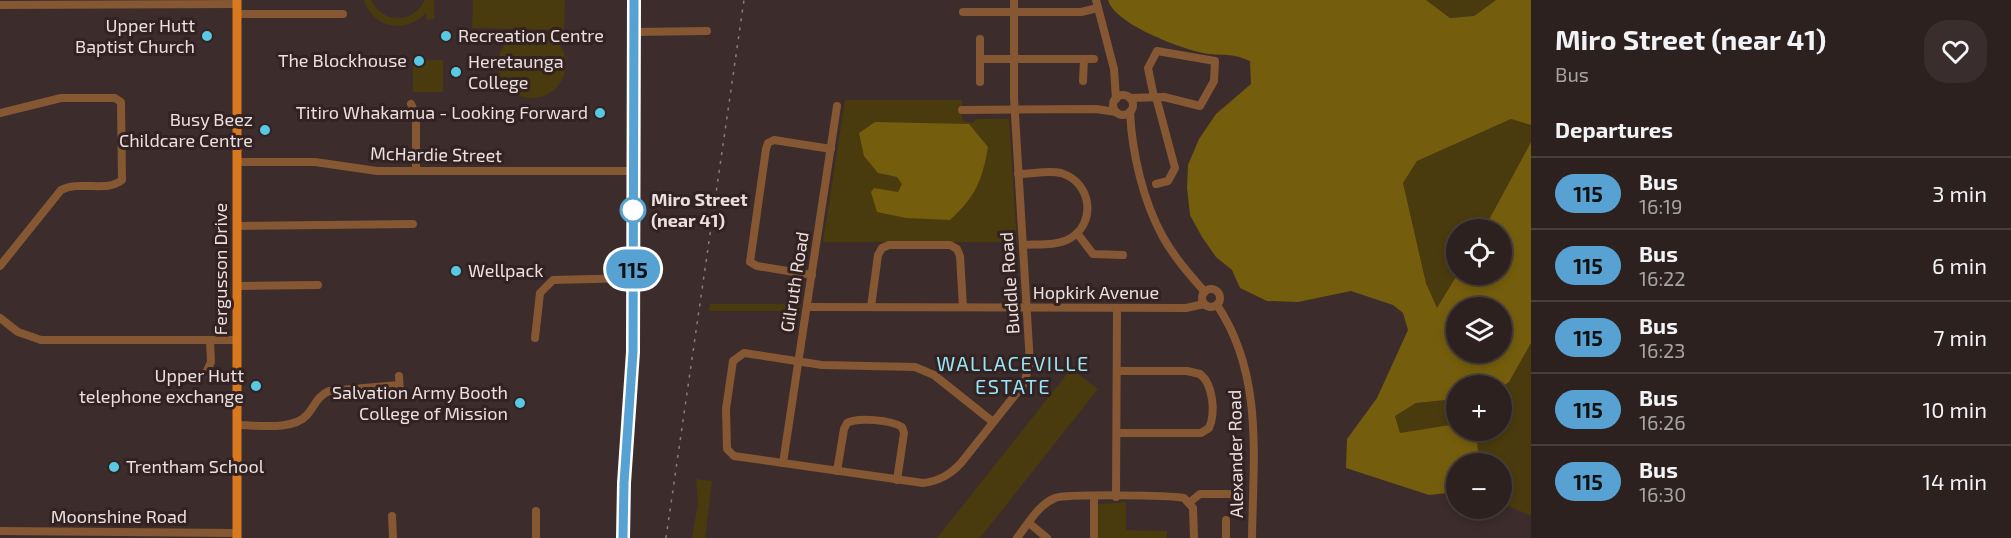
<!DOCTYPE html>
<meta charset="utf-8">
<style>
:root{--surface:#2d2120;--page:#392e2d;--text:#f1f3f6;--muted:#a7a3a5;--line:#483e3e}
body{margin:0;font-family:"Exo 2",sans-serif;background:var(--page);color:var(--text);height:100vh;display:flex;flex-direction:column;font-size:22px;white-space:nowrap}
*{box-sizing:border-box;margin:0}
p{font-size:20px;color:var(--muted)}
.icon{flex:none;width:33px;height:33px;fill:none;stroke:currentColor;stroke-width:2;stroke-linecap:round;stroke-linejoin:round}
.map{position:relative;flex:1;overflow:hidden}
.drawer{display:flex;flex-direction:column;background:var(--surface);width:480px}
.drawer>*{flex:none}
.badge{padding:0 12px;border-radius:20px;font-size:21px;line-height:39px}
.fabs{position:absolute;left:1446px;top:219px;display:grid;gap:12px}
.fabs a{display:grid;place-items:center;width:66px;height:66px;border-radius:50%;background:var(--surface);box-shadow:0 3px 9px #0003,0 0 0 2px var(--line);font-size:30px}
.map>.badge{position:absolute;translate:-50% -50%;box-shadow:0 0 0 3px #fff}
h2{padding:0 24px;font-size:22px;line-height:54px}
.round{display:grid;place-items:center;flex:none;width:63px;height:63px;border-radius:24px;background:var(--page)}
.headline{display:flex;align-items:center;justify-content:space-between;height:102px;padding:0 24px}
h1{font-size:28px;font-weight:700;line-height:45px}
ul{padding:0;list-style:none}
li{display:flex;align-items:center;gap:18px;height:72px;padding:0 24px;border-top:2px solid var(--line)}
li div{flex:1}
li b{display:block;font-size:22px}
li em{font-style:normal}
li .badge{min-width:66px;font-weight:700;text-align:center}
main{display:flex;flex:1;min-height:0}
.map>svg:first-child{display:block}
</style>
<main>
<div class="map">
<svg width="1531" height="538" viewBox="0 0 1531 538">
<rect width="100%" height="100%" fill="#3c2c2b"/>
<!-- green -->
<g fill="#493b0d">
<path d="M364,0H371C383,24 413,24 425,0H434V19L427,20L426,13C406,34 373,29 364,0Z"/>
<polygon points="473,0 565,0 564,30 472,28"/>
<polygon points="1426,0 1496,0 1474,16 1450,18"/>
<circle cx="532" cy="64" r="34"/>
<rect x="413" y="60" width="30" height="32"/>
<polygon points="845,100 962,100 962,120 972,123 977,119 1009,119 1017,242 823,242"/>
<polygon points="1511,119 1531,125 1531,142 1484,229 1456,230 1457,275 1437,309 1426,283 1403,183 1417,161"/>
<polygon points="710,304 801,304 800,311 709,311"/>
<polygon points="1531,343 1531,516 1502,503 1502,464 1484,463 1478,452 1476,431 1502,430 1502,387 1509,382"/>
<polygon points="1071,369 1098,389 980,538 937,538"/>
<polygon points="1456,399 1456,424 1400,433 1395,416 1416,403"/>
<polygon points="696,479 712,481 705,538 692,538 698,503"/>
<polygon points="1126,502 1126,530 1167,531 1167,538 1098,538 1098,504"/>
</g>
<!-- forest -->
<g fill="#745d0c" fill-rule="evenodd">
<path d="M1108,0H1426L1450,18L1474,16L1496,0H1531V125L1511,119L1417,161L1403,183L1426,283L1437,308L1457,275L1502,274V230L1484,229L1531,142V343L1509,382L1502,387L1456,386V399L1416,403L1395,416L1400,433L1456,424V430L1476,431L1478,452L1484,463L1456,464V492L1429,495L1346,468L1347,439L1377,398L1408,330L1403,313L1393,305L1351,291L1298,302L1267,301L1240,288L1232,270L1216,257L1202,237L1190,215L1187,188L1188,165L1199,139L1216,114L1251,84L1250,61C1231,53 1228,56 1209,54C1186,51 1115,25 1108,0ZM1456,308H1502V352H1456Z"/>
<path d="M875,122L969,124L988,147C982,181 976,196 950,220L906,218L877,212L871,192L874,188L898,192L902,184L897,177L878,173L864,156L859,133Z"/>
</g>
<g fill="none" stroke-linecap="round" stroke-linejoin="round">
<!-- minor -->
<g stroke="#865733" stroke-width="8">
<polyline points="1096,0 1114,69 1116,99"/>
<polyline points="0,5 237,4"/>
<polyline points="963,12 1081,12 1098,8"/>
<polyline points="237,14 343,14"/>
<polyline points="634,32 707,31"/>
<polyline points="980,59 1094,59"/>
<polyline points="1083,81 1084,59"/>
<polyline points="980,82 980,39"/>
<circle cx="1123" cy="105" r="10"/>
<polyline points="1130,98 1164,97 1200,106 1214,81 1215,61 1157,51 1148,68 1154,97"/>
<polyline points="411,104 416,115 416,171"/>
<polyline points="962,110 1096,109 1116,112"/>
<path d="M1130,112C1132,153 1143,201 1163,237C1174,257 1190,275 1205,292"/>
<path d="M0,113L61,98H115L121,102L122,180C107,193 79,180 61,190L0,266"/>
<polyline points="238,162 315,162 377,171 633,171"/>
<path d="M1018,174C1032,174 1048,170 1061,173C1092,182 1097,224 1069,239C1056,246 1037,244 1023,245"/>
<polyline points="1156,184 1168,181 1175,168 1156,97"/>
<polyline points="238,226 413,224"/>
<polyline points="1077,233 1093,254 1123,255"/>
<polyline points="812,275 757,266 750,262 766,149 768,143 774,140 831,149"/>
<polyline points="238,286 318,285"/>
<circle cx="1211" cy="298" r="9"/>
<path d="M1217,305C1264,375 1253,458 1252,538"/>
<polyline points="807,307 1186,308 1204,304"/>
<polyline points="871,307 878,255 882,248 889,245 950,245 957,249 960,256 963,307"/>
<polyline points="0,318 18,332 41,340 237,340"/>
<polyline points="535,338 540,293 553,280 633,278"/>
<path d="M1117,371H1187L1200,374C1213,384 1216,413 1209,428L1201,433H1117"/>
<polyline points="206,373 211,362 210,341"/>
<polyline points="399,376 400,394"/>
<path d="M993,422L934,375L915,367L822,365L744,353L733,361L726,409L727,449L734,456L923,483C939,481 950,475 961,463L1023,385L1030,364L1014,98V0"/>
<path d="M237,425C257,425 293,431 307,415C315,406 317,396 329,391L399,385"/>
<polyline points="783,463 837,106"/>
<path d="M837,471L844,429L847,423C858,417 891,420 902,427L904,433L897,480"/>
<polyline points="1094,497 1094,538"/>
<polyline points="1116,497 1117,308"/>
<polyline points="1190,502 1200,494 1240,494"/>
<polyline points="536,511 536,538"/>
<polyline points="392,516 393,538"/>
<polyline points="1029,523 1047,538"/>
<polyline points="0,531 237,533"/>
<polyline points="623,538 624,483 633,352 634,0"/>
<path d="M1017,538C1028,524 1038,505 1055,498C1067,494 1169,495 1184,498L1193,508L1194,538"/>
<polyline points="1226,538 1226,520"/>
</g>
<!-- major -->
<polyline stroke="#d9791d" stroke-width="9" points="237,538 237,0"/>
<!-- rail -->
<polyline stroke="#8c7e7d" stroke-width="1.5" stroke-dasharray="3 6" stroke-linecap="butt" points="666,538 744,0"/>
</g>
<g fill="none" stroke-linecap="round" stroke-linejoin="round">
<defs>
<polyline id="line" points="623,538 624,483 633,352 634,0"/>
</defs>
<!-- line casing -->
<use href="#line" stroke="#fff" stroke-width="14"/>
<!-- line -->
<use href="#line" stroke="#58a2d3" stroke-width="9"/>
</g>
<!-- markers -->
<g fill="#58c9e4" stroke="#322221" stroke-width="2">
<circle cx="207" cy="36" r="6"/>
<circle cx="446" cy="36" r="6"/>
<circle cx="419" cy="61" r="6"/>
<circle cx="456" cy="72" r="6"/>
<circle cx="600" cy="113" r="6"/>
<circle cx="265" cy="130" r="6"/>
<circle cx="456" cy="271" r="6"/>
<circle cx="256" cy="386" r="6"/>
<circle cx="520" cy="403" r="6"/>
<circle cx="114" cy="467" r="6"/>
</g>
<circle fill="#fff" stroke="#58a2d3" stroke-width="3" cx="633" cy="210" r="12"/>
<g text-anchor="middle" stroke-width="6" stroke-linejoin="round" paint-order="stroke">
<!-- poi labels -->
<g font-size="18" fill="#ebe0df" stroke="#322221" text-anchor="end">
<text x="195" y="32">Upper Hutt<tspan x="195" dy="21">Baptist Church</tspan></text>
<text x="458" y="42" text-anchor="start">Recreation Centre</text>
<text x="407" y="67">The Blockhouse</text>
<text x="468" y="68" text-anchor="start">Heretaunga<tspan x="468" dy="21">College</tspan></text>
<text x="588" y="119">Titiro Whakamua - Looking Forward</text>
<text x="253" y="126">Busy Beez<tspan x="253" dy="21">Childcare Centre</tspan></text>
<text x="468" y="277" text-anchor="start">Wellpack</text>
<text x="244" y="382">Upper Hutt<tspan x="244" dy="21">telephone exchange</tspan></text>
<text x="508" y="399">Salvation Army Booth<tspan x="508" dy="21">College of Mission</tspan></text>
<text x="126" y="473" text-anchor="start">Trentham School</text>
</g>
<!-- street labels -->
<g font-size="18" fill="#ebe0df" stroke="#322221">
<text transform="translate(436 155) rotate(1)" y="6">McHardie Street</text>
<text transform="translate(221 269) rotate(-90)" y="6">Fergusson Drive</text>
<text transform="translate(795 282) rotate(-81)" y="6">Gilruth Road</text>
<text transform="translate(1010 283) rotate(-94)" y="6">Buddle Road</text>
<text x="1096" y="299">Hopkirk Avenue</text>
<text transform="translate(1236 454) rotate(-91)" y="6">Alexander Road</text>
<text x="119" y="523">Moonshine Road</text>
</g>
<!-- stop labels -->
<g font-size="18" font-weight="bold" fill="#ebe0df" stroke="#322221" text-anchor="start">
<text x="651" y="206">Miro Street<tspan x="651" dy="21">(near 41)</tspan></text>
</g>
<!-- neighbourhood labels -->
<g font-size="20" letter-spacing="1.5" fill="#99e5f9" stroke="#322221">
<text x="1013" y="371">WALLACEVILLE<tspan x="1013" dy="23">ESTATE</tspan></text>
</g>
</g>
</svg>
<div class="fabs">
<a><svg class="icon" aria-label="locate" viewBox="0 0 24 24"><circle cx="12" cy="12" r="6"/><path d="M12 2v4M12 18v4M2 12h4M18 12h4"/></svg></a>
<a><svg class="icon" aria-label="layers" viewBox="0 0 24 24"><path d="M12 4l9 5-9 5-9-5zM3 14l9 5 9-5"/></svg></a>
<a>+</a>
<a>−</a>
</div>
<b class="badge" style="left:633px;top:269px;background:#58a2d3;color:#111">115</b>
</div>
<section class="drawer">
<div class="headline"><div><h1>Miro Street (near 41)</h1><p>Bus</p></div><a class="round"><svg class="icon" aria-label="heart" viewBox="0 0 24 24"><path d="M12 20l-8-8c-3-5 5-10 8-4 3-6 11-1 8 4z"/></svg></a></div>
<h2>Departures</h2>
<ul>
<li><span class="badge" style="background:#58a2d3;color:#111">115</span><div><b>Bus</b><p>16:19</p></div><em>3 min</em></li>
<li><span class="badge" style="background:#58a2d3;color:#111">115</span><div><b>Bus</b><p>16:22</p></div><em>6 min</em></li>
<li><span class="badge" style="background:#58a2d3;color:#111">115</span><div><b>Bus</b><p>16:23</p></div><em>7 min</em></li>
<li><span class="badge" style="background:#58a2d3;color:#111">115</span><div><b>Bus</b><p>16:26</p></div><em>10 min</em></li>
<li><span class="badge" style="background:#58a2d3;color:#111">115</span><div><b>Bus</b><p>16:30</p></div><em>14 min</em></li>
</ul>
</section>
</main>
